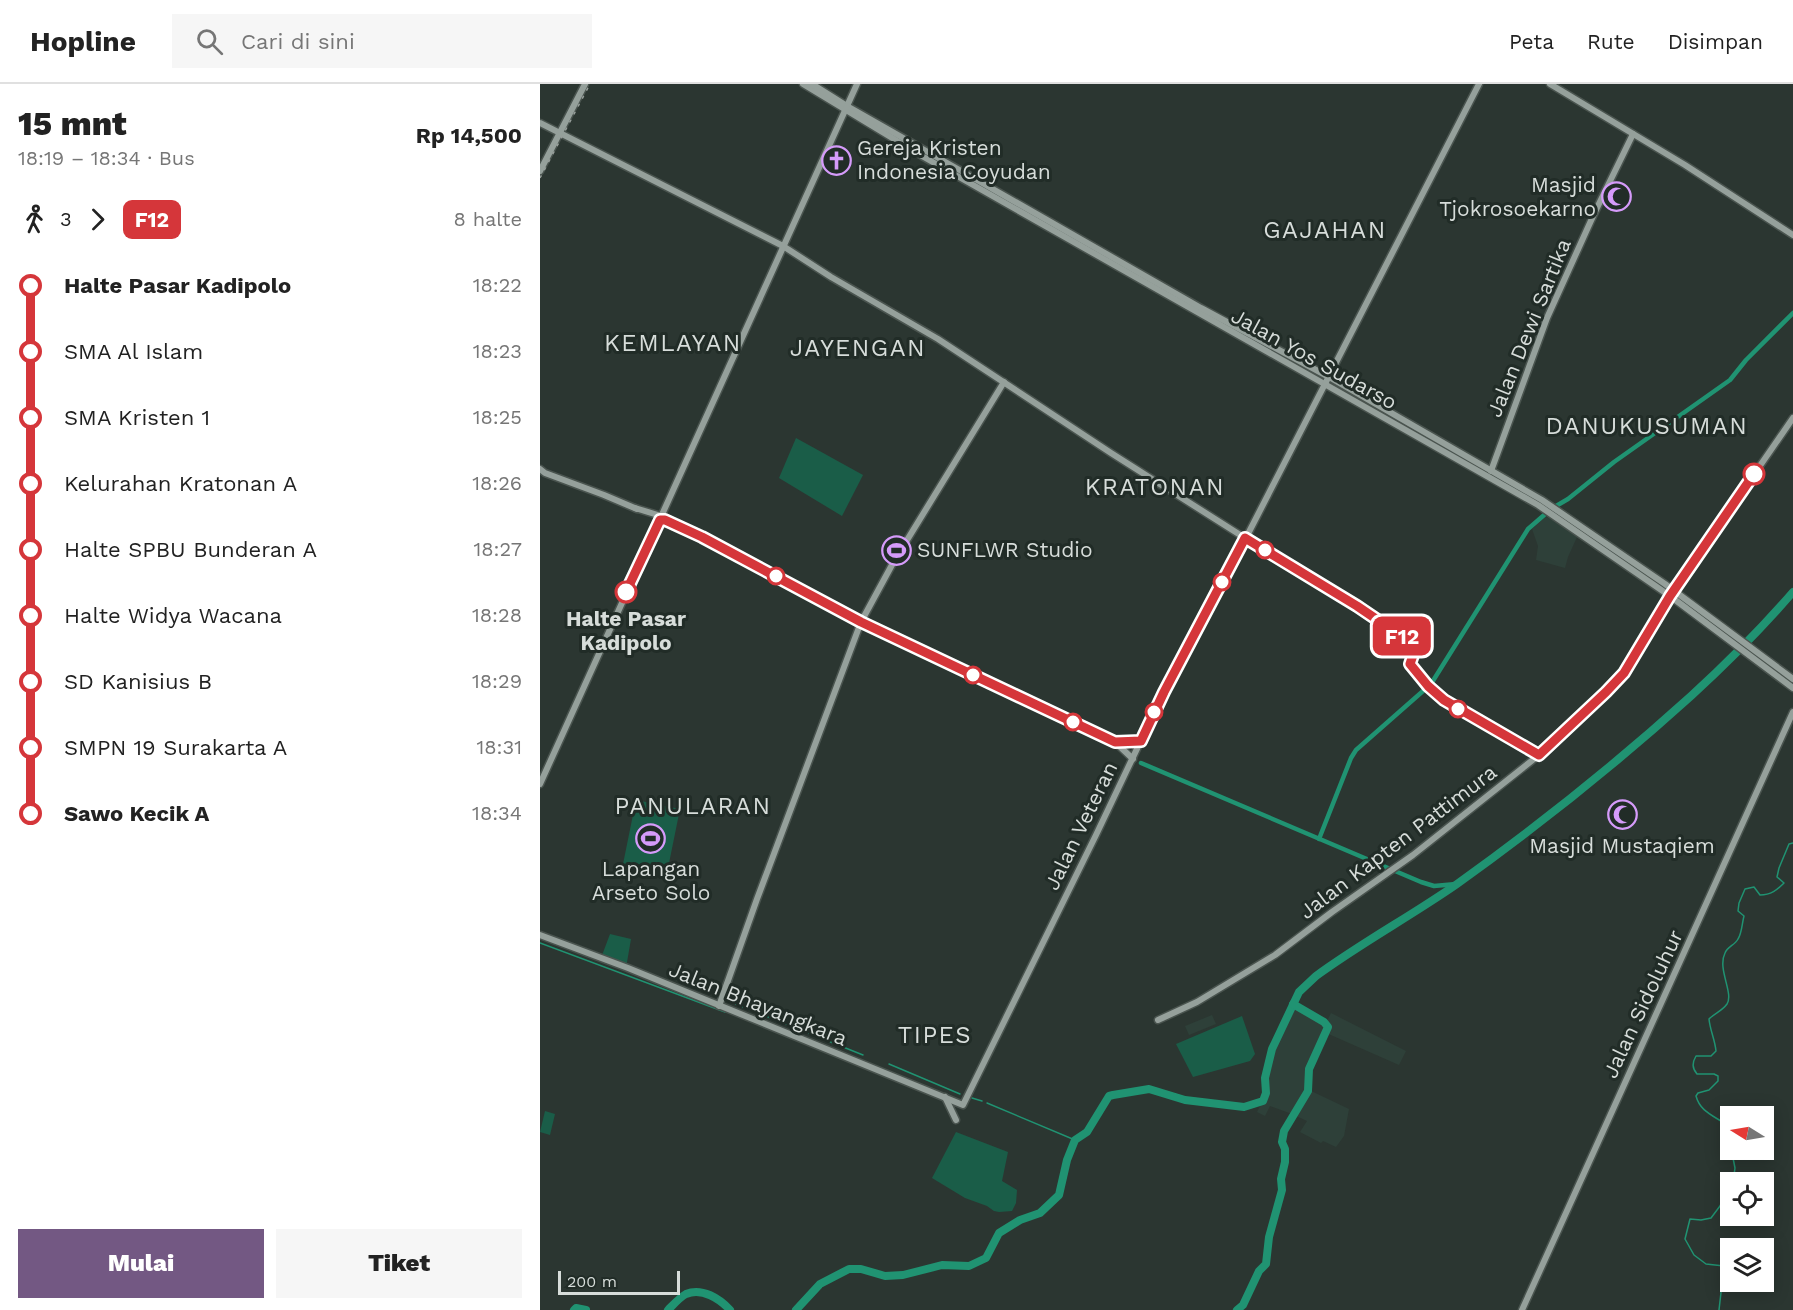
<!DOCTYPE html>
<html lang="id">
<meta charset="utf-8">
<style>
:root{--surface:#fff;--page:#f6f6f6;--text:#222;--muted:#767676;--line:#e0e0e0;--accent:#735883}
body{margin:0;font-family:"Work Sans",sans-serif;background:var(--page);color:var(--text);height:100vh;display:flex;flex-direction:column;font-size:22px;white-space:nowrap}
*{box-sizing:border-box;margin:0}
p{font-size:20px;color:var(--muted)}
.icon{flex:none;width:33px;height:33px;fill:none;stroke:currentColor;stroke-width:2;stroke-linecap:round;stroke-linejoin:round}
.map{position:relative;flex:1;overflow:hidden}
.details{display:flex;flex-direction:column;background:var(--surface);width:540px}
.details>*{flex:none}
.badge{padding:0 12px;border-radius:9px;font-size:21px;line-height:39px}
.needle{width:39px;rotate:281deg}
.buttons{position:absolute;left:1180px;top:1022px;display:grid;gap:12px}
.buttons a{display:grid;place-items:center;width:54px;height:54px;border-radius:0px;background:var(--surface);box-shadow:0 3px 15px #0003;font-size:30px}
.scale{position:absolute;left:18px;bottom:15px;width:122px;box-sizing:border-box;padding-left:6px;border:3px solid #d7ddda;border-top:0;font-size:16px;line-height:21px;white-space:nowrap;color:#d7ddda;-webkit-text-stroke:4px #212c27;paint-order:stroke}
.map>.badge{position:absolute;translate:-50% -50%;box-shadow:0 0 0 3px #fff}
.legs{display:flex;align-items:center;gap:9px;height:66px;padding:0 18px;font-size:20px}
.legs p{margin-inline-start:auto}
.overview{display:flex;align-items:center;justify-content:space-between;height:102px;padding:0 18px}
h1{font-size:33px;font-weight:800;line-height:45px}
.primary-button{display:flex;gap:12px;margin-top:auto;padding:12px 18px}
.primary-button a{flex:1;height:69px;border-radius:0px;background:var(--accent);color:#fff;font-size:24px;font-weight:800;line-height:69px;text-align:center}
.primary-button a+a{background:var(--page);color:var(--text)}
ul{padding:0 18px;list-style:none}
li{display:flex;align-items:center;gap:21px;height:66px;font-size:22px}
li i{display:grid;place-items:center;width:9px;height:100%;margin:0 8px;background:currentColor}
li i::after{content:'';width:15px;height:15px;margin:-8px;border:4px solid;border-radius:50%;background:var(--surface)}
li p{margin-inline-start:auto}
li:first-child i{background:linear-gradient(#0000 50%,currentColor 0)}
li:last-child i{background:linear-gradient(currentColor 50%,#0000 0)}
header{display:flex;align-items:center;gap:36px;box-sizing:border-box;height:84px;padding:0 30px;background:var(--surface);border-bottom:2px solid var(--line)}
header strong{font-size:28px}
nav{display:flex;gap:33px;margin-inline-start:auto;font-size:21px}
.search{width:420px;height:54px;background:var(--page);display:flex;align-items:center;gap:15px;box-sizing:border-box;padding:0 21px;border-radius:0px;color:var(--muted);font-size:22px}
main{display:flex;flex:1;min-height:0}
.map>svg:first-child{display:block}
</style>
<header>
<strong>Hopline</strong>
<div class="search"><svg class="icon" aria-label="search" viewBox="0 0 24 24"><circle cx="10" cy="10" r="6"/><path d="M15 15l6 6"/></svg>Cari di sini</div>
<nav><a>Peta</a><a>Rute</a><a>Disimpan</a></nav>
</header>
<main>
<section class="details">
<div class="overview"><div><h1>15 mnt</h1><p>18:19 – 18:34 · Bus</p></div><b>Rp 14,500</b></div>
<div class="legs"><svg class="icon" aria-label="walk" viewBox="0 0 24 24"><circle cx="13" cy="4" r="2"/><path d="M13 8l-2 6 4 7M11 14l-3 7M7 12l3-4h3l4 4"/></svg>3<svg class="icon" aria-label="forward" viewBox="0 0 24 24"><path d="M9 5l7 7-7 7"/></svg><b class="badge" style="background:#d5363a;color:#fff">F12</b><p>8 halte</p></div>
<ul>
<li><i style="color:#d5363a"></i><b>Halte Pasar Kadipolo</b><p>18:22</p></li>
<li><i style="color:#d5363a"></i><span>SMA Al Islam</span><p>18:23</p></li>
<li><i style="color:#d5363a"></i><span>SMA Kristen 1</span><p>18:25</p></li>
<li><i style="color:#d5363a"></i><span>Kelurahan Kratonan A</span><p>18:26</p></li>
<li><i style="color:#d5363a"></i><span>Halte SPBU Bunderan A</span><p>18:27</p></li>
<li><i style="color:#d5363a"></i><span>Halte Widya Wacana</span><p>18:28</p></li>
<li><i style="color:#d5363a"></i><span>SD Kanisius B</span><p>18:29</p></li>
<li><i style="color:#d5363a"></i><span>SMPN 19 Surakarta A</span><p>18:31</p></li>
<li><i style="color:#d5363a"></i><b>Sawo Kecik A</b><p>18:34</p></li>
</ul>
<div class="primary-button"><a>Mulai</a><a>Tiket</a></div>
</section>
<div class="map">
<svg width="1253" height="1226" viewBox="0 0 1253 1226">
<rect width="100%" height="100%" fill="#2b3631"/>
<!-- built -->
<g fill="#2e4039">
<polygon points="1005,433 1010,434 1037,453 1028,473 1025,484 996,476 998,462 992,445"/>
<polygon points="755,920 785,941 791,929 866,967 859,981 784,948 772,971 766,988 768,993 767,1005 809,1025 804,1052 796,1063 783,1057 781,1059 760,1048 767,1037 752,1030 730,1022 725,1032 717,1028 728,1006 731,973"/>
<polygon points="672,931 676,940 649,951 645,942"/>
</g>
<!-- green -->
<g fill="#1a5d48">
<polygon points="256,354 323,391 302,432 239,394"/>
<polygon points="96,716 140,725 127,789 83,780"/>
<polygon points="70,850 91,855 86,884 61,874"/>
<polygon points="702,932 715,970 710,977 653,993 636,960"/>
<polygon points="5,1027 15,1030 10,1051 0,1048"/>
<polygon points="416,1048 468,1068 462,1097 477,1106 476,1119 472,1127 459,1128 454,1127 447,1122 425,1114 392,1094"/>
</g>
<g fill="none" stroke-linecap="round" stroke-linejoin="round">
<!-- stream -->
<g stroke="#209372" stroke-width="1.5">
<polyline points="0,859 185,928"/>
<polyline points="196,920 323,971"/>
<polyline points="349,980 420,1010"/>
<polyline points="432,1014 442,1017"/>
<polyline points="447,1019 535,1056"/>
<path d="M1179,1226L1184,1182L1166,1180L1154,1171L1145,1155L1150,1135L1161,1136L1171,1134L1180,1122L1194,1091L1195,1084L1193,1074L1185,1057L1184,1039C1172,1031 1160,1027 1156,1012L1158,1009L1169,1006L1178,997V992L1174,990H1157C1152,984 1152,979 1156,972H1171L1176,967C1175,956 1170,946 1169,935C1175,929 1182,927 1187,920C1194,909 1177,885 1185,869C1187,863 1195,861 1198,855C1202,849 1202,839 1204,832L1198,827L1199,819L1205,805L1214,803L1220,811C1231,811 1237,806 1244,799L1237,793L1239,784L1249,760L1253,759"/>
</g>
<!-- canal -->
<g stroke="#209372" stroke-width="4.5">
<polyline points="601,679 881,798 894,802 916,800"/>
<polyline points="779,755 811,674 816,666 891,600 988,445 1011,425 1028,415 1074,378 1190,296 1206,276 1253,229"/>
</g>
<!-- river -->
<g stroke="#209372" stroke-width="8">
<polyline points="34,1226 36,1224 46,1226"/>
<path d="M128,1226C133,1221 140,1213 146,1210C162,1203 180,1215 190,1226"/>
<path d="M256,1226L280,1200L309,1185H321L345,1192L363,1191L402,1181L429,1182L446,1174L459,1149L480,1136L500,1129L519,1111L527,1076L535,1056L547,1048L569,1012L573,1011L609,1005L645,1016L704,1023L723,1017L726,1009L725,994L732,965L759,908L776,892C821,859 871,832 917,800C998,742 1077,679 1151,612C1187,579 1221,545 1253,508"/>
<polyline points="697,1226 703,1221 719,1187 726,1180 729,1153 742,1106 741,1095 745,1078 745,1065 742,1058 744,1047 768,1007 769,985 788,943 784,938 753,920"/>
</g>
<defs>
<g id="major">
<polyline points="263,0 382,72 998,421 1130,512 1253,604"/>
<polyline points="272,0 307,22 430,92 661,224 789,293 1002,416 1125,500 1253,595"/>
<polyline points="1010,0 1145,81 1253,151"/>
<polyline points="0,39 243,162 291,193 398,255 571,369 705,454"/>
<polyline points="0,87 45,0"/>
<polyline points="0,385 5,389 64,411 97,425"/>
<polyline points="951,387 1007,234 1054,130 1093,50"/>
<polyline points="95,424 121,432 125,437 162,453 321,538 575,658 593,675"/>
<polyline points="575,658 601,657"/>
<polyline points="0,700 317,0"/>
<polyline points="0,851 88,884 423,1021 556,751 624,608 691,483 939,0"/>
<polyline points="179,922 217,815 321,538 353,479 464,298"/>
<polyline points="618,936 657,918 735,871 792,828 873,771 999,671 1066,608 1087,584 1130,512 1253,334"/>
<polyline points="405,1013 416,1036"/>
<polyline points="982,1226 1253,628"/>
</g>
</defs>
<!-- major casing -->
<use href="#major" stroke="#4a544f" stroke-width="9"/>
<!-- major -->
<use href="#major" stroke="#95a09b" stroke-width="6"/>
<!-- rail -->
<polyline stroke="#979f9b" stroke-width="1.5" stroke-dasharray="3 6" stroke-linecap="butt" points="0,94 50,0"/>
</g>
<g fill="none" stroke-linecap="round" stroke-linejoin="round">
<defs>
<polyline id="line-1" points="86,508 120,436 125,436 162,453 321,538 575,658 601,657 624,608 705,454 817,522 876,562 870,580 888,602 904,616 999,671 1066,608 1084,589 1130,512 1214,390"/>
</defs>
<!-- line-1 casing -->
<use href="#line-1" stroke="#fff" stroke-width="14"/>
<!-- line-1 -->
<use href="#line-1" stroke="#d5363a" stroke-width="9"/>
</g>
<!-- icons -->
<defs>
<symbol id="church-ring" viewBox="-11 -11 22 22"><circle r="9.5" fill="#212c27" stroke="#d59bfa" stroke-width="1.5"/><path d="M-1.2-6h2.4v3.5h3.3v2.4h-3.3V6h-2.4V-.1h-3.3v-2.4h3.3Z" fill="#d59bfa"/></symbol>
<symbol id="mosque-ring" viewBox="-11 -11 22 22"><circle r="9.5" fill="#212c27" stroke="#d59bfa" stroke-width="1.5"/><path d="M3.5-4.9A6 6 0 1 0 3.5 4.9A5 5 0 1 1 3.5-4.9Z" fill="#d59bfa"/></symbol>
<symbol id="stadium-ring" viewBox="-11 -11 22 22"><circle r="9.5" fill="#212c27" stroke="#d59bfa" stroke-width="1.5"/><path d="M0-5a6.5 5 0 1 0 0 10a6.5 5 0 1 0 0-10ZM-3.5-1.8h7v3.6h-7Z" fill="#d59bfa"/></symbol>
</defs>
<g fill-rule="evenodd">
<use href="#church-ring" x="280" y="60" width="33" height="33"/>
<use href="#mosque-ring" x="1060" y="96" width="33" height="33"/>
<use href="#stadium-ring" x="340" y="450" width="33" height="33"/>
<use href="#mosque-ring" x="1066" y="714" width="33" height="33"/>
<use href="#stadium-ring" x="94" y="738" width="33" height="33"/>
</g>
<!-- markers -->
<g fill="#fff" stroke="#d5363a" stroke-width="3">
<circle cx="1214" cy="390" r="10"/>
<circle cx="725" cy="466" r="8"/>
<circle cx="236" cy="492" r="8"/>
<circle cx="682" cy="498" r="8"/>
<circle cx="86" cy="508" r="10"/>
<circle cx="433" cy="591" r="8"/>
<circle cx="918" cy="625" r="8"/>
<circle cx="614" cy="628" r="8"/>
<circle cx="533" cy="638" r="8"/>
</g>
<g text-anchor="middle" stroke-width="6" stroke-linejoin="round" paint-order="stroke">
<!-- poi labels -->
<g font-size="21" fill="#d7ddda" stroke="#212c27" text-anchor="start">
<text x="317" y="71">Gereja Kristen<tspan x="317" dy="24">Indonesia Coyudan</tspan></text>
<text x="1056" y="108" text-anchor="end">Masjid<tspan x="1056" dy="24">Tjokrosoekarno</tspan></text>
<text x="377" y="473">SUNFLWR Studio</text>
<text x="1082" y="769" text-anchor="middle">Masjid Mustaqiem</text>
<text x="111" y="792" text-anchor="middle">Lapangan<tspan x="111" dy="24">Arseto Solo</tspan></text>
</g>
<!-- street labels -->
<g font-size="21" fill="#d7ddda" stroke="#212c27">
<text transform="translate(989 244) rotate(-68)" y="7">Jalan Dewi Sartika</text>
<text transform="translate(774 275) rotate(29)" y="7">Jalan Yos Sudarso</text>
<text transform="translate(541 742) rotate(-64)" y="7">Jalan Veteran</text>
<text transform="translate(858 758) rotate(-37)" y="7">Jalan Kapten Pattimura</text>
<text transform="translate(218 920) rotate(22)" y="7">Jalan Bhayangkara</text>
<text transform="translate(1103 920) rotate(-65)" y="7">Jalan Sidoluhur</text>
</g>
<!-- stop labels -->
<g font-size="21" font-weight="bold" fill="#d7ddda" stroke="#212c27">
<text x="86" y="542">Halte Pasar<tspan x="86" dy="24">Kadipolo</tspan></text>
</g>
<!-- quarter labels -->
<g font-size="24" letter-spacing="1.5" fill="#d7ddda" stroke="#212c27">
<text x="785" y="154">GAJAHAN</text>
<text x="133" y="267">KEMLAYAN</text>
<text x="318" y="272">JAYENGAN</text>
<text x="1107" y="350">DANUKUSUMAN</text>
<text x="615" y="411">KRATONAN</text>
<text x="153" y="730">PANULARAN</text>
<text x="395" y="959">TIPES</text>
</g>
</g>
</svg>
<div class="buttons">
<a><svg class="needle" viewBox="-14 -14 28 28"><path d="M0-13l5 13h-10z" fill="#e53935"/><path d="M0 13l5-13h-10z" fill="#767676"/></svg></a>
<a><svg class="icon" aria-label="locate" viewBox="0 0 24 24"><circle cx="12" cy="12" r="6"/><path d="M12 2v4M12 18v4M2 12h4M18 12h4"/></svg></a>
<a><svg class="icon" aria-label="layers" viewBox="0 0 24 24"><path d="M12 4l9 5-9 5-9-5zM3 14l9 5 9-5"/></svg></a>
</div>
<div class="scale">200 m</div>
<b class="badge" style="left:862px;top:552px;background:#d5363a;color:#fff">F12</b>
</div>
</main>
